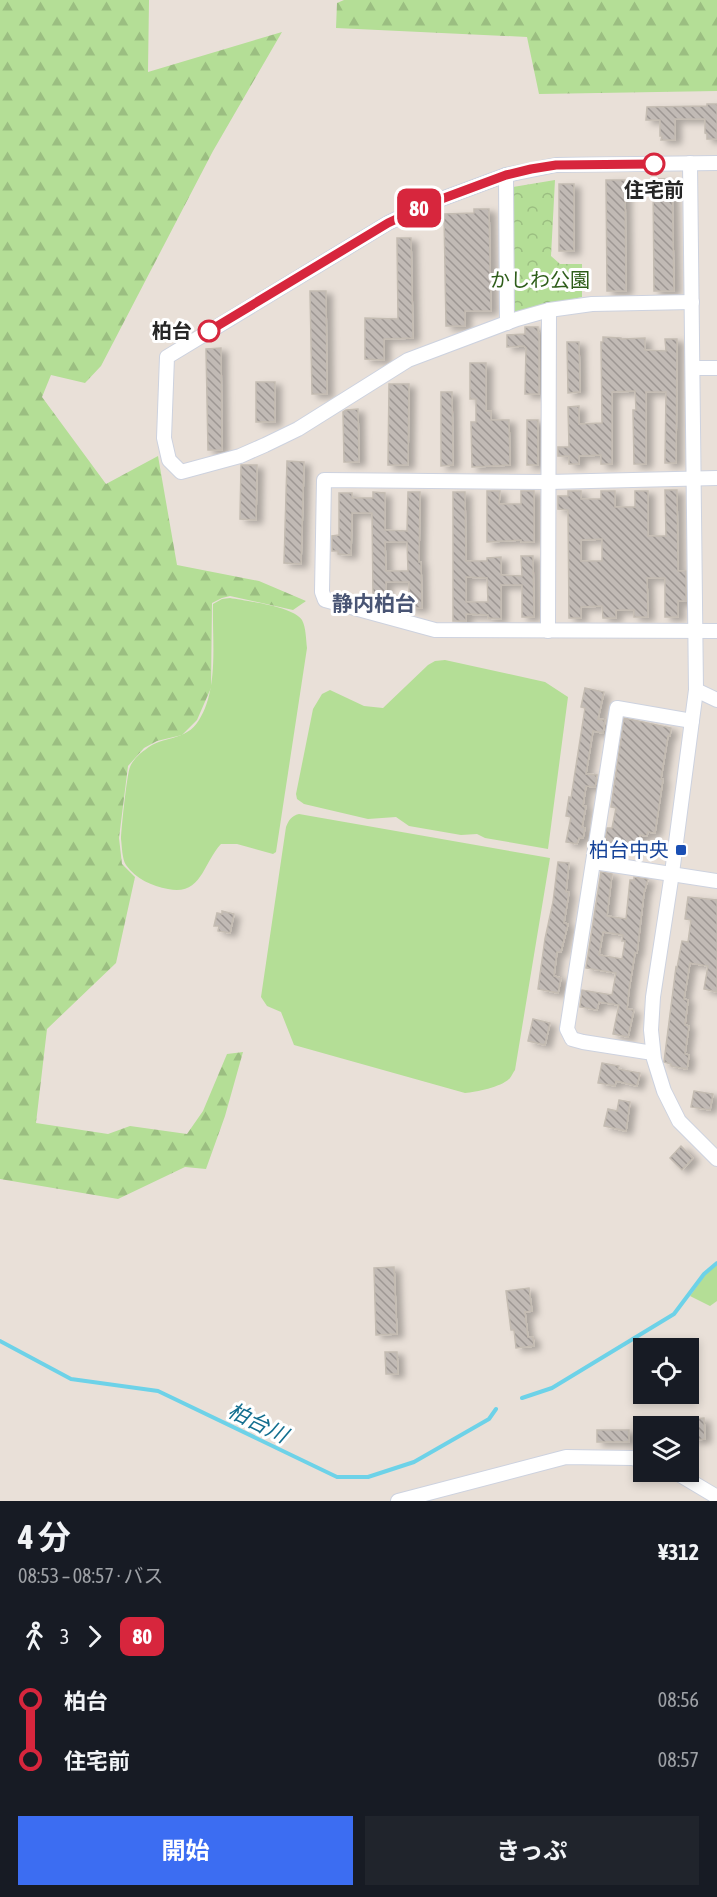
<!DOCTYPE html>
<html lang="ja">
<meta charset="utf-8">
<style>
:root{--surface:#171b24;--page:#20242c;--text:#f1f3f6;--muted:#9ea1a6;--accent:#3c6df2}
body{margin:0;font-family:"Asap Condensed","Noto Sans JP",sans-serif;background:var(--page);color:var(--text);height:100vh;display:flex;flex-direction:column;font-size:22px;white-space:nowrap}
*{box-sizing:border-box;margin:0}
p{font-size:20px;color:var(--muted)}
.icon{flex:none;width:33px;height:33px;fill:none;stroke:currentColor;stroke-width:2;stroke-linecap:round;stroke-linejoin:round}
.map{position:relative;height:1501px;overflow:hidden}
.side{display:flex;flex-direction:column;background:var(--surface);flex:1}
.side>*{flex:none}
.badge{padding:0 12px;border-radius:9px;font-size:21px;line-height:39px}
.fabs{position:absolute;left:633px;top:1338px;display:grid;gap:12px}
.fabs a{display:grid;place-items:center;width:66px;height:66px;border-radius:0px;background:var(--surface);box-shadow:0 3px 9px #0003;font-size:30px}
.map>.badge{position:absolute;translate:-50% -50%;box-shadow:0 0 0 3px #fff}
.legs{display:flex;align-items:center;gap:9px;height:66px;padding:0 18px;font-size:20px}
.legs p{margin-inline-start:auto}
.summary{display:flex;align-items:center;justify-content:space-between;height:102px;padding:0 18px}
h1{font-size:33px;font-weight:700;line-height:45px}
.primary-button{display:flex;gap:12px;margin-top:auto;padding:12px 18px}
.primary-button a{flex:1;height:69px;border-radius:0px;background:var(--accent);color:#fff;font-size:24px;font-weight:700;line-height:69px;text-align:center}
.primary-button a+a{background:var(--page);color:var(--text)}
ul{padding:0 18px;list-style:none}
li{display:flex;align-items:center;gap:21px;height:60px;font-size:22px}
li i{display:grid;place-items:center;width:9px;height:100%;margin:0 8px;background:currentColor}
li i::after{content:'';width:15px;height:15px;margin:-8px;border:4px solid;border-radius:50%;background:var(--surface)}
li p{margin-inline-start:auto}
li:first-child i{background:linear-gradient(#0000 50%,currentColor 0)}
li:last-child i{background:linear-gradient(currentColor 50%,#0000 0)}
.map>svg:first-child{display:block}
</style>
<div class="map">
<svg width="717" height="1501" viewBox="0 0 717 1501">
<defs>
<pattern id="forest-firs" width="22" height="20" patternUnits="userSpaceOnUse" patternTransform="scale(1.5)"><rect width="22" height="20" fill="#b4de96"/><path d="M5 1l3.5 6h-7zM16 11l3.5 6h-7z" fill="#9bbe81"/></pattern>
<pattern id="park-crowns" width="20" height="18" patternUnits="userSpaceOnUse" patternTransform="scale(1.5)"><rect width="20" height="18" fill="#b4de96"/><path d="M2 6a3 3 0 1 1 6 0M12 15a3 3 0 1 1 6 0" fill="none" stroke="#9bbe81"/></pattern>
<pattern id="building-back-hatch" width="6" height="6" patternUnits="userSpaceOnUse" patternTransform="scale(1.5)"><rect width="6" height="6" fill="#c1bab5"/><path d="M-1 5l2 2M0 0l6 6M5-1l2 2" fill="none" stroke="#9d9793"/></pattern>
<filter id="shadow"><feDropShadow dx="6" dy="3.5" stdDeviation="3" flood-color="#0004"/></filter>
</defs>
<rect width="100%" height="100%" fill="#e9e0d8"/>
<!-- grass -->
<g fill="#b4de96">
<path d="M230,598C246,601 293,606 302,620C306,627 306,640 307,648L276,852L273,854L237,844H221C203,863 202,896 168,889C152,886 136,879 126,865C122,859 122,846 121,839C121,831 127,773 130,767C132,761 140,753 145,750C162,735 186,742 199,720C219,688 212,641 213,604L222,599Z"/>
<polygon points="445,660 545,682 568,697 548,849 485,838 477,834 461,835 409,826 396,817 368,819 304,804 297,799 296,794 313,709 322,694 330,690 364,706 383,708 428,665 435,661"/>
<path d="M299,814L550,858L515,1070C514,1071 510,1079 509,1079C501,1087 476,1092 465,1093L294,1045L281,1012L267,1006L261,997L286,827C289,820 291,816 299,814Z"/>
<polygon points="717,1265 717,1301 710,1306 690,1296 705,1275"/>
</g>
<!-- forest -->
<g fill="url(#forest-firs)">
<polygon points="0,0 149,0 148,72 282,32 213,151 101,366 85,383 51,375 42,397 106,484 158,456 177,565 259,581 306,601 293,610 230,596 222,598 212,603 211,688 197,720 182,735 157,741 144,748 128,766 119,838 122,864 135,877 116,963 47,1029 36,1123 108,1134 130,1126 187,1134 203,1111 227,1054 243,1052 225,1116 206,1169 185,1167 118,1199 0,1179"/>
<polygon points="344,0 717,0 717,91 539,94 527,37 336,28 337,3"/>
</g>
<!-- park -->
<polygon fill="url(#park-crowns)" points="555,180 551,256 560,264 582,264 582,297 515,312 513,187"/>
<g fill="none" stroke-linecap="round" stroke-linejoin="round">
<!-- stream -->
<g stroke="#6dd2e8" stroke-width="4">
<polyline points="0,1341 71,1379 158,1391 337,1477 368,1477 414,1462 489,1419 496,1409"/>
<polyline points="522,1398 552,1388 674,1314 704,1274 717,1263"/>
</g>
</g>
<!-- building -->
<g fill="url(#building-back-hatch)" stroke="#c4bcb2" stroke-width="1.5" fill-rule="evenodd" filter="url(#shadow)">
<polygon points="707,104 717,104 717,139 707,139 707,134 705,133 705,119 675,119 675,140 661,140 662,136 660,136 660,120 646,120 647,107 707,106"/>
<polygon points="653,179 672,179 674,291 654,291"/>
<polygon points="606,180 625,180 626,291 607,291"/>
<rect x="559" y="184" width="15" height="67"/>
<polygon points="474,209 489,209 491,311 465,311 465,326 446,326 444,214 474,213"/>
<polygon points="397,238 411,238 413,338 384,339 384,360 365,359 365,318 398,319"/>
<polygon points="310,291 326,291 327,394 312,394"/>
<polygon points="525,327 538,327 538,333 539,333 539,394 525,394 526,348 524,346 507,347 507,335 525,334"/>
<polygon points="603,337 621,338 621,339 645,338 645,350 666,351 665,339 677,339 676,463 665,463 666,392 646,392 646,464 634,464 633,410 636,410 635,391 612,392 612,464 601,464 601,455 579,456 579,464 569,464 569,456 558,456 558,447 569,447 568,407 579,406 579,424 602,423 601,342 603,342"/>
<polygon points="567,342 579,342 580,392 568,393"/>
<polygon points="221,348 222,450 208,450 206,349"/>
<polygon points="470,363 486,363 486,411 491,411 491,420 509,420 510,465 472,467 471,422 476,422 476,399 470,399"/>
<rect x="256" y="382" width="19" height="40"/>
<polygon points="389,384 409,384 408,465 388,465"/>
<polygon points="441,392 452,392 453,465 441,466"/>
<polygon points="358,409 359,462 344,462 343,412 346,410"/>
<rect x="527" y="420" width="11" height="45"/>
<polygon points="287,461 304,462 301,564 284,563"/>
<polygon points="241,465 257,465 256,520 240,519"/>
<path d="M665,490H677L678,571H686V601H678V617H665V578H647L648,617H634V610H616V618H603L602,606L581,607V618H569L568,510L558,509V496H568V491H581V499H601V491H615V507H635V491H648V536H666ZM602,539V561H581V540Z"/>
<polygon points="487,491 500,491 499,504 521,504 521,491 534,491 534,542 521,542 521,540 487,542"/>
<path d="M373,492L385,493V530L407,531L408,492H420L419,562H421L422,608H409V582H386V596H373L372,513H352L351,555L338,554V551H332V536L339,535V493H352V498H373ZM385,542H407L408,571H386Z"/>
<path d="M453,492H465L466,561H487V558L501,557V575L522,576L521,556H533L534,617H522V585H501V619L488,618V615L466,614V621H453ZM466,577L487,578L488,602H466Z"/>
<polygon points="585,688 604,692 598,719 605,720 603,733 593,731 586,774 597,775 595,787 586,786 583,806 586,806 582,827 585,828 583,838 579,838 577,844 566,842 571,817 566,816 569,797 571,798 585,708 581,707"/>
<polygon points="624,718 671,728 670,736 668,736 661,779 663,779 655,833 648,832 647,836 640,835 638,848 605,842 607,828 612,828 616,808 611,807"/>
<polygon points="558,862 569,863 566,892 569,892 564,923 568,924 561,952 557,952 554,976 561,978 558,993 538,989 545,939 553,902"/>
<path d="M601,872L612,874L607,916L626,919L630,880H634V877L648,879L644,893L637,953H635L629,990L627,1009L634,1010L628,1037L613,1034L619,1005L599,1002L597,1010L580,1007L582,990L612,995L616,973L586,968ZM603,932L623,935L622,941H625L622,959L599,955Z"/>
<polygon points="688,897 717,900 717,992 704,989 708,966 690,963 684,999 688,1000 685,1025 689,1026 685,1054 689,1055 687,1069 671,1066 671,1064 664,1062 676,967 677,968 682,941 688,942 691,920 685,919"/>
<polygon points="222,911 234,914 230,933 218,931 219,926 214,926 217,913 222,914"/>
<polygon points="533,1019 550,1023 545,1045 528,1041"/>
<polygon points="602,1063 619,1066 618,1069 640,1073 637,1086 616,1081 615,1086 598,1083"/>
<polygon points="694,1091 713,1094 710,1110 691,1107"/>
<polygon points="619,1100 630,1102 626,1131 604,1126 608,1109 617,1111"/>
<polygon points="681,1146 693,1158 682,1170 670,1158"/>
<polygon points="394,1267 397,1334 376,1335 374,1268"/>
<polygon points="529,1288 532,1311 525,1312 528,1337 533,1337 534,1346 516,1348 514,1330 511,1330 506,1291"/>
<polygon points="385,1352 397,1352 398,1374 386,1374"/>
<polygon points="704,1418 705,1439 693,1440 692,1419"/>
<rect x="597" y="1430" width="32" height="12"/>
</g>
<g fill="none" stroke-linecap="round" stroke-linejoin="round">
<defs>
<g id="minor">
<polyline points="690,163 696,690 672,873 653,997 651,1030 654,1059 664,1091 679,1121 717,1159"/>
<polyline points="506,175 507,323"/>
<polyline points="692,302 592,304 549,310 517,319 408,360 298,429 265,445 240,456 181,472 169,460 164,438 167,357 388,223 428,204 506,175 556,165 717,163"/>
<polyline points="693,368 717,368"/>
<polyline points="717,478 549,482 324,480 322,592 325,600 435,630 717,631"/>
<polyline points="548,631 549,310"/>
<polyline points="696,690 717,700"/>
<polyline points="594,862 717,881"/>
<polyline points="653,1053 583,1042 572,1039 567,1029 617,708 692,721"/>
<polyline points="675,1472 717,1497"/>
<polyline points="398,1501 566,1457 632,1458 644,1461"/>
</g>
</defs>
<!-- minor casing -->
<use href="#minor" stroke="#cdd2df" stroke-width="16"/>
<!-- minor -->
<use href="#minor" stroke="#fff" stroke-width="14"/>
</g>
<g fill="none" stroke-linecap="round" stroke-linejoin="round">
<defs>
<polyline id="line-1" points="209,331 388,223 428,204 506,175 531,169 556,165 654,164"/>
</defs>
<!-- line-1 casing -->
<use href="#line-1" stroke="#fff" stroke-width="14"/>
<!-- line-1 -->
<use href="#line-1" stroke="#d7263d" stroke-width="9"/>
</g>
<!-- markers -->
<g fill="#fff" stroke="#d7263d" stroke-width="3">
<circle cx="654" cy="164" r="10"/>
<circle cx="209" cy="331" r="10"/>
</g>
<rect fill="#1a4fb4" stroke="#fff" stroke-width="2" x="675" y="844" width="12" height="12" rx="3"/>
<g text-anchor="middle" stroke-width="6" stroke-linejoin="round" paint-order="stroke">
<!-- stop labels -->
<g font-size="20" font-weight="bold" fill="#262626" stroke="#fff">
<text x="654" y="197">住宅前</text>
<text x="192" y="338" text-anchor="end">柏台</text>
</g>
<!-- park labels -->
<g font-size="20" fill="#2f5e1b" stroke="#fff">
<text x="540" y="287">かしわ公園</text>
</g>
<!-- transit labels -->
<g font-size="20" fill="#164399" stroke="#fff" text-anchor="end">
<text x="669" y="857">柏台中央</text>
</g>
<!-- neighbourhood labels -->
<g font-size="21" font-weight="bold" fill="#495574" stroke="#fff">
<text x="374" y="611">静内柏台</text>
</g>
<!-- water labels -->
<g font-size="21" font-style="italic" fill="#126e8f" stroke="#fff">
<text transform="translate(258 1423) rotate(26)" y="7">柏台川</text>
</g>
</g>
</svg>
<div class="fabs">
<a><svg class="icon" aria-label="locate" viewBox="0 0 24 24"><circle cx="12" cy="12" r="6"/><path d="M12 2v4M12 18v4M2 12h4M18 12h4"/></svg></a>
<a><svg class="icon" aria-label="layers" viewBox="0 0 24 24"><path d="M12 4l9 5-9 5-9-5zM3 14l9 5 9-5"/></svg></a>
</div>
<b class="badge" style="left:419px;top:208px;background:#d7263d;color:#fff">80</b>
</div>
<section class="side">
<div class="summary"><div><h1>4 分</h1><p>08:53 – 08:57 · バス</p></div><b>¥312</b></div>
<div class="legs"><svg class="icon" aria-label="walk" viewBox="0 0 24 24"><circle cx="13" cy="4" r="2"/><path d="M13 8l-2 6 4 7M11 14l-3 7M7 12l3-4h3l4 4"/></svg>3<svg class="icon" aria-label="forward" viewBox="0 0 24 24"><path d="M9 5l7 7-7 7"/></svg><b class="badge" style="background:#d7263d;color:#fff">80</b></div>
<ul>
<li><i style="color:#d7263d"></i><b>柏台</b><p>08:56</p></li>
<li><i style="color:#d7263d"></i><b>住宅前</b><p>08:57</p></li>
</ul>
<div class="primary-button"><a>開始</a><a>きっぷ</a></div>
</section>
